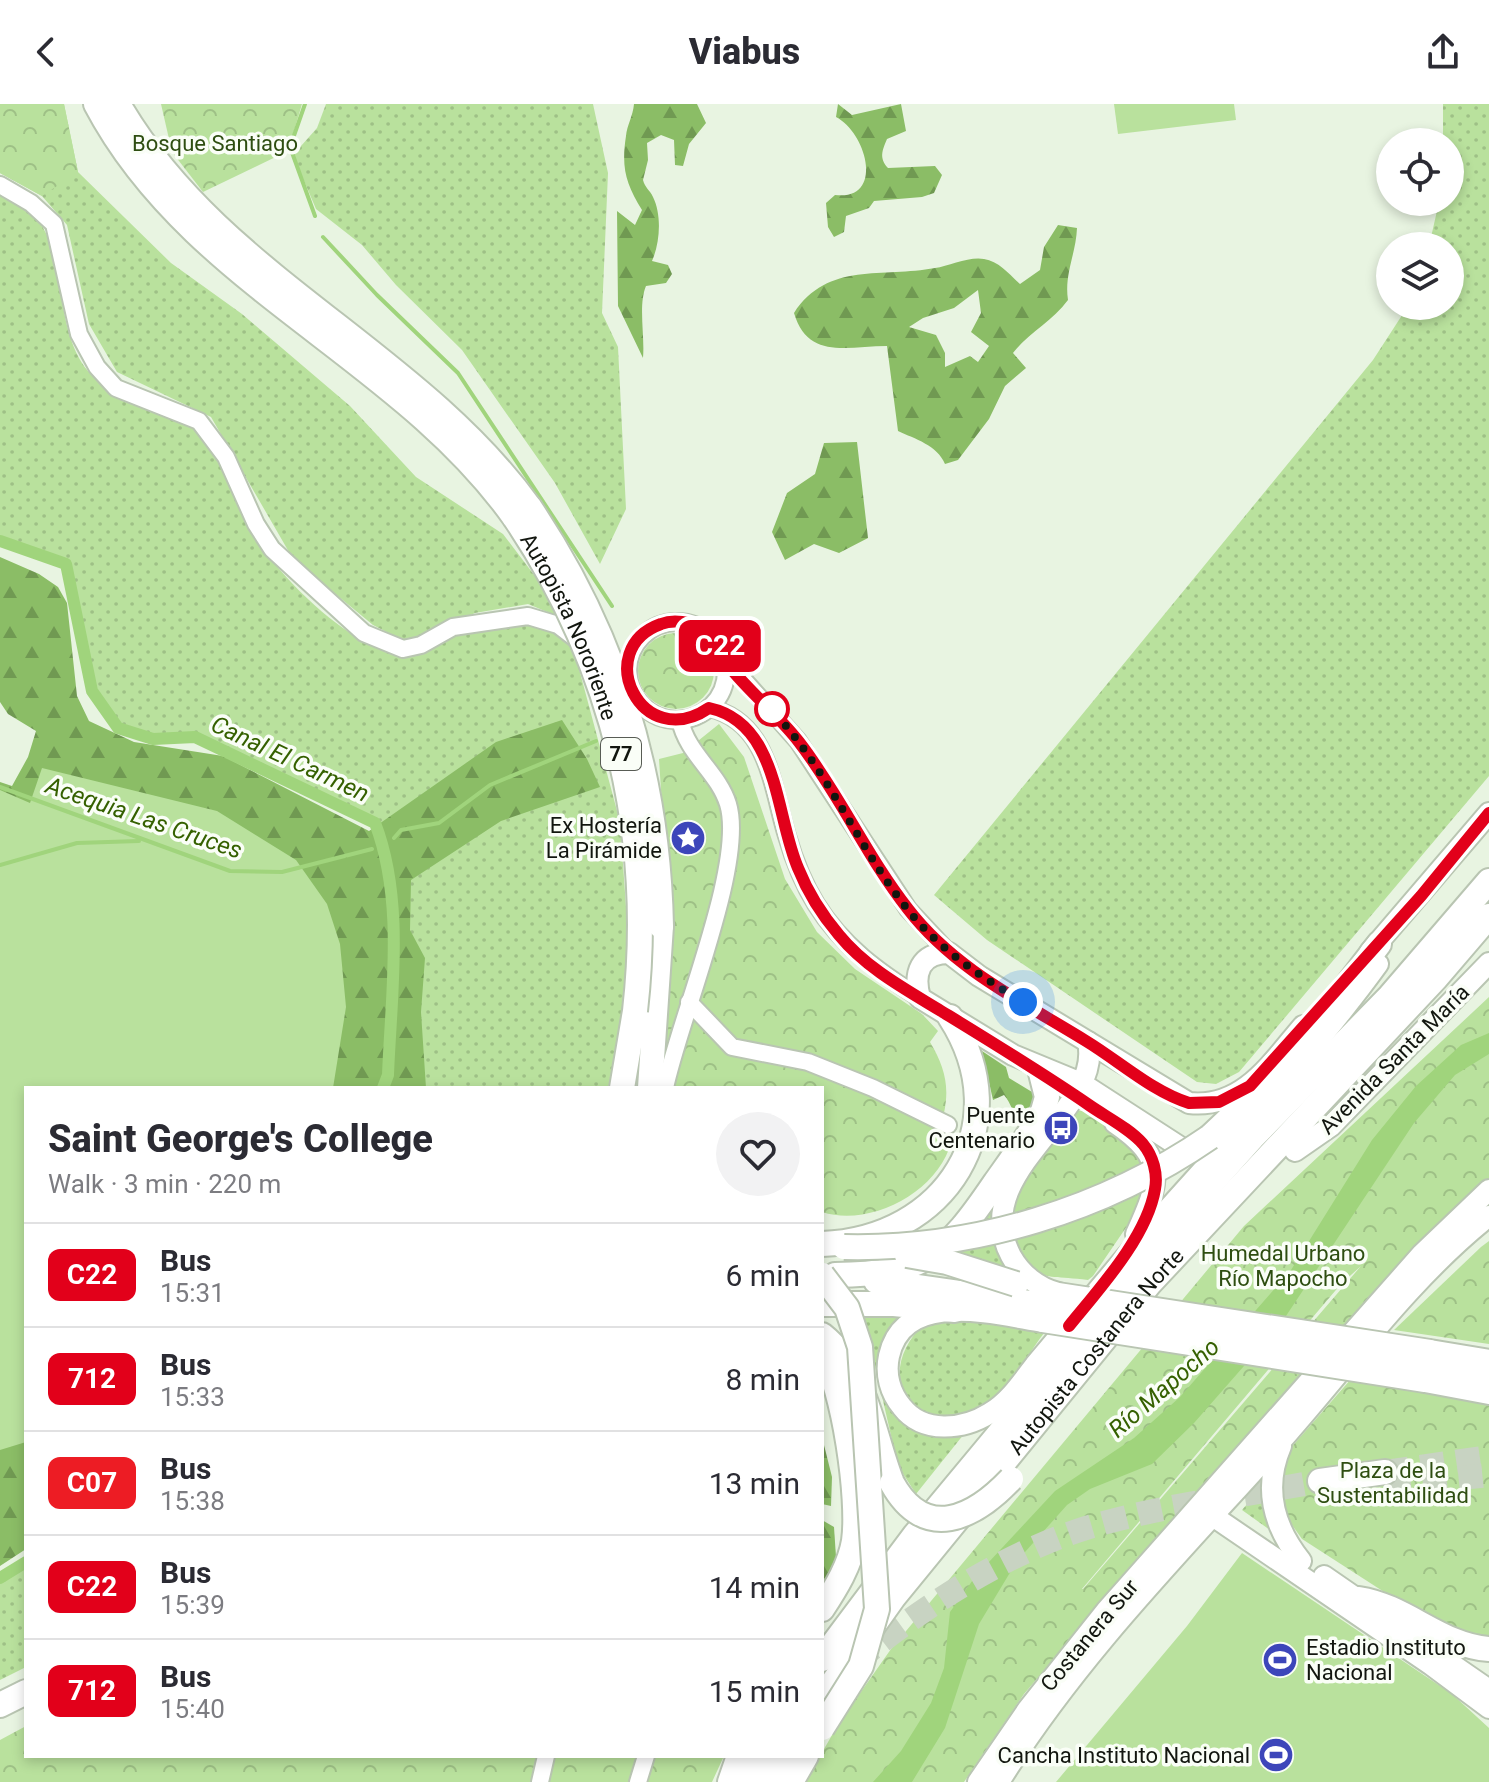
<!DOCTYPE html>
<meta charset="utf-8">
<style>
:root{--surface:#fff;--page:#f2f2f3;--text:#2b2b33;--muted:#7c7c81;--line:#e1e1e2}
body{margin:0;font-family:Roboto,sans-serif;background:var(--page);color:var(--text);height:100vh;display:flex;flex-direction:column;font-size:30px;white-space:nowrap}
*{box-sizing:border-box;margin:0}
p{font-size:26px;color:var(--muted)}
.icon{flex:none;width:44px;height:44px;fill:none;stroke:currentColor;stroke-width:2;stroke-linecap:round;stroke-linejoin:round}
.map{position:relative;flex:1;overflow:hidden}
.panel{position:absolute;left:24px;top:982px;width:800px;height:672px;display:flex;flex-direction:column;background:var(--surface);border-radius:0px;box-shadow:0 4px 12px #0003}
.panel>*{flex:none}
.badge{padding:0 16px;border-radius:12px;font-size:28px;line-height:52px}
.fabs{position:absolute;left:1376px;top:24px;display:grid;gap:16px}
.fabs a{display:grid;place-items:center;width:88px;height:88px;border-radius:50%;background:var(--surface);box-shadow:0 4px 12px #0003;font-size:40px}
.you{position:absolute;width:40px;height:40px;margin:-20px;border:6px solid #fff;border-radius:50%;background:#1a73e8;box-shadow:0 0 0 12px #1a73e833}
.map>.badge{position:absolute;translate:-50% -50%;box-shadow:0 0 0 4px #fff}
.round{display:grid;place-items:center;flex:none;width:84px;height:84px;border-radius:42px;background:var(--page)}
.head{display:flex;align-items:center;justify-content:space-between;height:136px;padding:0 24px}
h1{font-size:38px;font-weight:800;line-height:60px}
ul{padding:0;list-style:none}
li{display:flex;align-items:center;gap:24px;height:104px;padding:0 24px;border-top:2px solid var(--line)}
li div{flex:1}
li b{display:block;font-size:30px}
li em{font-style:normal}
li .badge{min-width:88px;font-weight:700;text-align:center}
header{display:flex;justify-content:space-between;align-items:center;height:104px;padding:0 24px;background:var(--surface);font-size:36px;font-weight:800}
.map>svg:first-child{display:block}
</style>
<header><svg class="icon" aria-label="back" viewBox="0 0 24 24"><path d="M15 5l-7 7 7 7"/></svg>Viabus<svg class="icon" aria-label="share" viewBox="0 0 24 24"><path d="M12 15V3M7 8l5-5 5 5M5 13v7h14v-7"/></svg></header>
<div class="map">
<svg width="1489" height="1678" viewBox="0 0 1489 1678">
<defs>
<pattern id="grass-dots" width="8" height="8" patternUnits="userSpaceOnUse" patternTransform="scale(2)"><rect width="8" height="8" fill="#b9e19d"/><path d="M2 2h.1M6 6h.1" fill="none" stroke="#9ec086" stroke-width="1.8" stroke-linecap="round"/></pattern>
<pattern id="forest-firs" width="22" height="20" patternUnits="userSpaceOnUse" patternTransform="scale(2)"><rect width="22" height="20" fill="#8bbd66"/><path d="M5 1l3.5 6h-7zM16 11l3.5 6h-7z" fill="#709952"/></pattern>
<pattern id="park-crowns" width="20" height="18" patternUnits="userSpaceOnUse" patternTransform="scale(2)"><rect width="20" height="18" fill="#b9e19d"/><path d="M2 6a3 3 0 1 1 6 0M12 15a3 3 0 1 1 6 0" fill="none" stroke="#9ec086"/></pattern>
</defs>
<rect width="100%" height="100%" fill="#e8f4e1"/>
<!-- grass -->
<g fill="url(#grass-dots)">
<polygon points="0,0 64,0 78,68 171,159 242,210 350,302 416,373 503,430 569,517 528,500 475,509 410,540 373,521 293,455 211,313 117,268 89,220 67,121 42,92 0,69"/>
<polygon points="326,0 593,0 608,69 602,209 618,243 626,405 600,460 555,379 462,246 396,181 362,141 316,105 293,51 317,24"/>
<polygon points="1443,0 1489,0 1489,672 1239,968 1216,980 1197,978 987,836 934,791 1373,256 1408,202 1450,202 1450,142 1429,142 1439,98 1450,98 1450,38 1443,38"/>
<path d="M0,87C75,118 48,196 79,254C106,304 171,295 205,334C227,360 236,396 252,426C271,463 321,512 357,533C369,541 384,545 396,550L473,525L543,520L574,546L620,718L628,831L623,925L608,984H388L387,739L378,717L196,629L154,631L121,621L96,586L70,457L0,433Z"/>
<polygon points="994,1102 994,1118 1017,1170 957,1150"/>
<polygon points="856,1205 921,1206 905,1216 887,1294 964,1330 916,1390 898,1362 876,1266"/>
<path d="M975,1215L1044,1229C1026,1253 1007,1289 981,1306C972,1312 962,1313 952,1313C891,1313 885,1255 925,1219Z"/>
<polygon points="1266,1378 1277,1431 1242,1406"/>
<polygon points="26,1463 26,1563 0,1576 0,1478"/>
</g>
<!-- forest -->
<g fill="url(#forest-firs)" fill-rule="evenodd">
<path d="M634,0H697L706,19L689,40L683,62L675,61L674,36L661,31L647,39L648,56L643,76C645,84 650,86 653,93C662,111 660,139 652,157L668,161L672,170L666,179L646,182C638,201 645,232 643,254L618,202L617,107L635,121L642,106C626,80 621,64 626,32C627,21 633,12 634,0Z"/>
<path d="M838,0L852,11L901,0L906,27L887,35C882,47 879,54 888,64L935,62L942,71L934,89L922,93L874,97L869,104L846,112L844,128L834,133L828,123L826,99L835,91C885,97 867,29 836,13Z"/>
<path d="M1058,121L1077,124C1076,150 1064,170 1068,196C1052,218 1029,228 1013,249L1026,264L1005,282L989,315L958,356L945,360C937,341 915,335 898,327L887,242C847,242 808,256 794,209C828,157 883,174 935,164C949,162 970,152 984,155C999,157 1010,171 1020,180L1040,166L1044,143ZM978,186L981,209L971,228L989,242L978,258L970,252L945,263V249L936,231L909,223L923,214L954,204Z"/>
<polygon points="857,338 868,434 839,449 814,440 785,456 772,428 787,389 815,370 824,339"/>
<polygon points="0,453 39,470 58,483 67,499 77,592 89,617 134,638 223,652 369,727 496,638 562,616 587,655 600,683 501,717 411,776 410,826 425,854 421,908 426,984 26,984 0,1008 0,678 12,682 28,653 36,627 8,610 0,598"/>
<path d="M982,947L1006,963L1009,974L1037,991V999L1022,1020C1012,1012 1013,1001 1004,991L993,996Z"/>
<polygon points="0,1188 26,1201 26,1445 0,1462"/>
<polygon points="822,1333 832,1373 831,1402 822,1400"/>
<polygon points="822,1416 834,1423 836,1453 822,1483"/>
</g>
<!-- park -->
<g fill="url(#park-crowns)" fill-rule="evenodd">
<polygon points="0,0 64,0 78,68 42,92 0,69"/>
<polygon points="161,0 302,0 288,47 203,88 172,48"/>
<circle cx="676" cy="567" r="38"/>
<path d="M719,620L744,653L785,775L817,828L855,865L922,910L938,927L930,938C944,962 950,981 944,1009L954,1014C952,1024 952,1035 949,1045C932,1091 868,1123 822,1108V984H657L672,859L659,655L683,649Z"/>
<path d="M1489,893V1080L1092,1510L1024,1590L964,1678H805L839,1619L891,1545L1244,1122ZM1361,1162L1083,1485H1082L1341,1180Z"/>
<path d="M1076,1006C1108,1010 1132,1041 1149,1065L1138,1106L1093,1172L1088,1176C1043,1170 1043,1181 1012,1142L1016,1085Z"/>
<polygon points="1489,1137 1489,1240 1394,1226 1481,1143"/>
<polygon points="1351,1275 1489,1296 1489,1533 1469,1533 1395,1495 1302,1435 1282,1407 1278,1379 1288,1347"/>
<polygon points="26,1622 26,1652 724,1652 712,1678 0,1678 0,1636"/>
</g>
<!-- pitch -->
<g fill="#b9e19d">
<polygon points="1114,0 1234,0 1236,16 1118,30"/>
<polygon points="42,664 217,707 296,756 327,800 340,840 346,903 333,984 26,984 26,1338 0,1346 0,686 30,699"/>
<polygon points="1242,1449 1452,1590 1489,1624 1489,1678 1056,1678 1187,1522"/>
</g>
<!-- water -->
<polygon fill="#a0d47c" points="1489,929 1489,950 1455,971 1414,1019 1280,1221 1194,1319 1152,1360 1090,1385 1067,1401 1017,1457 979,1520 945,1624 912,1678 873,1678 901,1647 931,1599 944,1564 950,1508 975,1473 1055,1387 1134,1334 1180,1293 1291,1166 1372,1036 1416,982 1461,941"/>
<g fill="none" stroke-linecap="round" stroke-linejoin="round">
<!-- stream -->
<g stroke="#a0d47c" stroke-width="4">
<polyline points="305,0 290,43 315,112"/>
<polyline points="323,133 377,191 458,269 612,502"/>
<polyline points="0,683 230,767 282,768 372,745"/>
<polyline points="394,734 401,726 439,719 490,681 596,637"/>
<polyline points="0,761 77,739 139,737"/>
</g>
<!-- canal -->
<g stroke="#a0d47c" stroke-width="12">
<path d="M0,437L66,460L92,587L118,624L153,635L195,633L375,719C405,797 391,890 388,971L383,984"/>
<polyline points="0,1474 26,1458"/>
</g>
<!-- highway-tunnel -->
<g stroke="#c8d3c2" stroke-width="24" stroke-dasharray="24 12" stroke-linecap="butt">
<polyline points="1385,1368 1489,1353"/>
<polyline points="1387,1382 1489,1371"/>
<path d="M854,1559C921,1504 1003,1450 1086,1424C1162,1401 1243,1392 1320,1377"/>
</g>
<defs>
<g id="minor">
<polyline points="0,81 31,99 54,120 79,230 97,263 116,284 199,317 226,353 256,420 272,445 364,529 403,545 421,541 453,523 528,512 558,521 580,538"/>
<circle cx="677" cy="567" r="49"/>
<polyline points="725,555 798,637 908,805 949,849"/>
<path d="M709,604C769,617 772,684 787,732C794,756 803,779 816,800C842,842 879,868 920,894"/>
<polyline points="689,898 732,943 808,958 873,984 948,1021"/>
<path d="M665,984C679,916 746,759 728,700C718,668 687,650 680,616"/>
<polyline points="540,1678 546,1652"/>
<polyline points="638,1678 646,1652"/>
</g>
<g id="major">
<polyline points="1370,848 1489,709"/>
<path d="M1115,1019C1168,1055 1160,1077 1136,1130"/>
<path d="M1183,1045L1081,979L1013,951L920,894C913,869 920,849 949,849L979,872L1189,999C1243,1005 1272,958 1303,922"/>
<polyline points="1295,1047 1331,1022 1489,859"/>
<path d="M1058,1189C1038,1184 1021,1170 1011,1152C966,1067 1104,1009 1088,938"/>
<path d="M1043,1218C997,1211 904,1184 889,1252C885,1270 890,1289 902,1303C923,1330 963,1326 990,1309C1009,1298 1022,1278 1035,1261C1065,1225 1095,1190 1125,1154C1209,1055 1302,965 1378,860"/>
<polyline points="1430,1246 1489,1256"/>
<polyline points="1425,1278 1489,1290"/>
<path d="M1281,1342C1263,1384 1273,1422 1301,1457"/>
<polyline points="1204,1406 1430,1560 1489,1604"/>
<polyline points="1324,1472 1489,1586"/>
<polyline points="978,1678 1028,1605 1106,1507 1422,1150 1489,1086"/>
<path d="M999,1678C1079,1549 1187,1442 1288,1329C1352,1256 1413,1172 1489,1112"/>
</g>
<g id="highway">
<path d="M96,0C191,181 400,251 515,414"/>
<path d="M118,0C217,172 415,245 530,404"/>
<polyline points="622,984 635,907"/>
<polyline points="650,984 661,822"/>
<polyline points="1210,1033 1287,960 1379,840"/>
<path d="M822,1140C945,1136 1020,1021 950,913"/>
<path d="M835,1171C926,1170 946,1151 995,1079C1012,1055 1029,1032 1043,1007L1047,993L1041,969"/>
<polyline points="876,1177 1051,1202"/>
<polyline points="822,1200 894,1200 955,1206"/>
<path d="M822,1231C867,1267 872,1328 892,1379"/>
<path d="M822,1248C844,1284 860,1395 854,1437C850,1461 836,1484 822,1505"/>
<polyline points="1427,1263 1489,1273"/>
<polyline points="1320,1377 1385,1368"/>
<path d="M1359,1495C1406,1502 1441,1542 1489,1545"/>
<polyline points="822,1555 915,1431 1152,1146 1252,1034 1390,892 1489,777"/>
<path id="s1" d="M822,1594L893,1494L1150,1179L1436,874L1489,812"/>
<polyline points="0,1601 26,1588"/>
<polyline points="730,1678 739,1652"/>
<polyline points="746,1678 760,1652"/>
<polyline points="771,1678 786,1652"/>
<polyline points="791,1678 806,1652"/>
</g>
</defs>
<!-- minor casing -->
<use href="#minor" stroke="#b9c5b2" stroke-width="20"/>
<!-- major casing -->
<use href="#major" stroke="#b9c5b2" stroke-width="24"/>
<!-- highway casing -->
<use href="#highway" stroke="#b9c5b2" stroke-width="28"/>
<!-- minor -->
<use href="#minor" stroke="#fff" stroke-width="16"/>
<!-- major -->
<use href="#major" stroke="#fff" stroke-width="20"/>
<!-- highway -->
<use href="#highway" stroke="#fff" stroke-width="24"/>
<defs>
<g id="major-bridge">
<polyline points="1058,1189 1430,1246"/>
<polyline points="1043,1218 1425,1278"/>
</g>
<g id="highway-bridge">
<path d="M530,404C614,529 658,670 661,822"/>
<path id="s2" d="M515,414C614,561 655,732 635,907"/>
<path d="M844,1143C973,1146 1104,1106 1210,1033"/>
<polyline points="907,1151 947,1158 1016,1180"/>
<polyline points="822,1171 847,1204 860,1243 877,1505 861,1562 822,1624"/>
<polyline points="1051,1202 1427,1263"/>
<path d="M892,1379C925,1439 974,1414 1011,1375"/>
</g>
</defs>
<!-- major-bridge casing -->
<use href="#major-bridge" stroke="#b9c5b2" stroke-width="24" stroke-linecap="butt"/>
<!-- highway-bridge casing -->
<use href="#highway-bridge" stroke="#b9c5b2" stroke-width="28" stroke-linecap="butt"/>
<!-- major-bridge -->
<use href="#major-bridge" stroke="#fff" stroke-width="20"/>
<!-- highway-bridge -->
<use href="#highway-bridge" stroke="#fff" stroke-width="24"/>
</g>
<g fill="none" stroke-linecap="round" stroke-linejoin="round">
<defs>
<path id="line" d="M1069,1222C1099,1185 1147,1133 1155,1085C1158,1070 1153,1052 1143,1040C1129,1024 1106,1013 1089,1001C1041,968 990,937 941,907C905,885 866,864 839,831C822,811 808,789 798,764C775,711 779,619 709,604C641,650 591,545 661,520C674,515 690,518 702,525C719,535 721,553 733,567C754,592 779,612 799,638C840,691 867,753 908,805C954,865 1023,898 1086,937C1119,957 1153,988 1189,999L1219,998L1250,982L1421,792L1489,709"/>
</defs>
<!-- line casing -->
<use href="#line" stroke="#fff" stroke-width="18"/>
<!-- line -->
<use href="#line" stroke="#e2001a" stroke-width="12"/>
<!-- walk -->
<path stroke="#12160f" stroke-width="8" stroke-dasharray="0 14.4" d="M772,605L769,603C827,663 857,742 908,806C940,846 980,872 1023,898"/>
</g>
<!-- icons -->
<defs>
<symbol id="sight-disc" viewBox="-11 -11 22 22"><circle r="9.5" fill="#3d46ba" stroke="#fafef7"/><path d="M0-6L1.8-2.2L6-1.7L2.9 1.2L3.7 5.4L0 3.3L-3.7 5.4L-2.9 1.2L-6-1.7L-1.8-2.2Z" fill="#fff"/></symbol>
<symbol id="bus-disc" viewBox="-11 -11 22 22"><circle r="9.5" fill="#3d46ba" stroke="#fafef7"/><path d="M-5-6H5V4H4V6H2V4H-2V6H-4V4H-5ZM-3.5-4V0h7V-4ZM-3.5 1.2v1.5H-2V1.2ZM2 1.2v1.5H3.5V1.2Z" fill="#fff"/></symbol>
<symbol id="stadium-disc" viewBox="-11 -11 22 22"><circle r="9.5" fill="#3d46ba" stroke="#fafef7"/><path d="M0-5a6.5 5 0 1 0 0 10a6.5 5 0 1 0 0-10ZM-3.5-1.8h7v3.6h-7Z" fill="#fff"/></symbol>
</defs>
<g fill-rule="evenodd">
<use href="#sight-disc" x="668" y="714" width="40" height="40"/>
<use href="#bus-disc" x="1041" y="1004" width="40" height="40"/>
<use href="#stadium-disc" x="1260" y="1536" width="40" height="40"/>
<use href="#stadium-disc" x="1256" y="1631" width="40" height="40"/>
</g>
<!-- markers -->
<circle fill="#fff" stroke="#e2001a" stroke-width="4" cx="772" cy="605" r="16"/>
<g text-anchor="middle" stroke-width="7" stroke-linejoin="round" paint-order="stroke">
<!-- shield labels -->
<rect fill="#fafef7" stroke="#585c55" stroke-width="2" x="601" y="634" width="40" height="32" rx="6"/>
<g font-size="20" font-weight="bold" fill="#12160f">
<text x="621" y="657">77</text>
</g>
<!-- park labels -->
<g font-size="22" fill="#2e4e11" stroke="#fafef7">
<text x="215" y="47">Bosque Santiago</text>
<text x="1283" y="1157">Humedal Urbano<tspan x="1283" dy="25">Río Mapocho</tspan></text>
<text x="1393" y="1374">Plaza de la<tspan x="1393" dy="25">Sustentabilidad</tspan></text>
</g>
<!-- street labels -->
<g font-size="22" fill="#12160f" stroke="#fafef7">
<text dy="8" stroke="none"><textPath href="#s2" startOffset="122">Autopista Nororiente</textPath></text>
<text transform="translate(1394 955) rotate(-45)" y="8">Avenida Santa María</text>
<text dy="8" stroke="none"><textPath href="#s1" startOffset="442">Autopista Costanera Norte</textPath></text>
<text transform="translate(1089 1531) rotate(-50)" y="8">Costanera Sur</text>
</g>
<!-- poi labels -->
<g font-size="22" fill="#12160f" stroke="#fafef7" text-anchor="end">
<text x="662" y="729">Ex Hostería<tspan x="662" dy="25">La Pirámide</tspan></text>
<text x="1035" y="1019">Puente<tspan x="1035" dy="25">Centenario</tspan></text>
<text x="1306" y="1551" text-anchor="start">Estadio Instituto<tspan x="1306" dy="25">Nacional</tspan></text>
<text x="1250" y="1659">Cancha Instituto Nacional</text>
</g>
<!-- water labels -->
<g font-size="24" font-style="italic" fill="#356100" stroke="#fafef7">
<text transform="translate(290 655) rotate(25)" y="8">Canal El Carmen</text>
<text transform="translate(144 714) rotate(19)" y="8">Acequia Las Cruces</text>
<text transform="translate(1164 1284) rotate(-41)" y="8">Río Mapocho</text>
</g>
</g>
</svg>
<div class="fabs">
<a><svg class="icon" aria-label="locate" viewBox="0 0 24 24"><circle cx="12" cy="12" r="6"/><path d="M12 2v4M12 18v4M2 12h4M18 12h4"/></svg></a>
<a><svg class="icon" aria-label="layers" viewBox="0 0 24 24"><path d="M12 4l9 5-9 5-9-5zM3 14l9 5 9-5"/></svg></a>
</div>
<div class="you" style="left:1023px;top:898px"></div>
<b class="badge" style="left:720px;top:542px;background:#e2001a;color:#fff">C22</b>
<section class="panel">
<div class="head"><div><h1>Saint George's College</h1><p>Walk · 3 min · 220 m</p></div><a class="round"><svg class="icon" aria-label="heart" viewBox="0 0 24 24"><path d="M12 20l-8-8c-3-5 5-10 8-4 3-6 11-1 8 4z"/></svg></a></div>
<ul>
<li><span class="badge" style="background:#e2001a;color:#fff">C22</span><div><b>Bus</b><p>15:31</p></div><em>6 min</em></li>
<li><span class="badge" style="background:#e2001a;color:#fff">712</span><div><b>Bus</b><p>15:33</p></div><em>8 min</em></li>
<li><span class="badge" style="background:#ed1c24;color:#fff">C07</span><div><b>Bus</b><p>15:38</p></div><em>13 min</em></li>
<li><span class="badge" style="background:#e2001a;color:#fff">C22</span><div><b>Bus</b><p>15:39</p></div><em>14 min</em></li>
<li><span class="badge" style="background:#e2001a;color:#fff">712</span><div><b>Bus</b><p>15:40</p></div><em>15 min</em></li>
</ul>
</section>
</div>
